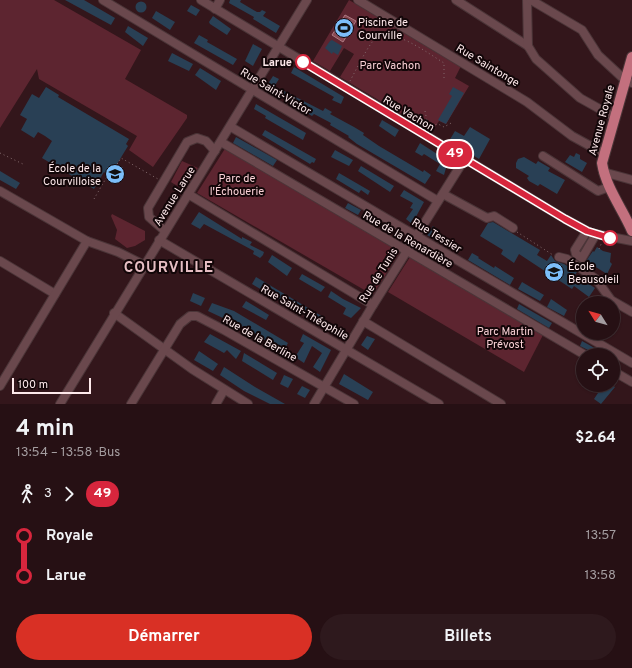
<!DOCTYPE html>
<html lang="fr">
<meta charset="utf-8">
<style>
:root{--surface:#261014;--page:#2e191d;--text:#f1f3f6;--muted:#a49da0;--line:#423034;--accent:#d93025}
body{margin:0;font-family:Overpass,sans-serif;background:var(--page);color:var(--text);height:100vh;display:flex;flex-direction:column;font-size:15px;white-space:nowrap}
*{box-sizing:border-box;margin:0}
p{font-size:13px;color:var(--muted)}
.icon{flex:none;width:22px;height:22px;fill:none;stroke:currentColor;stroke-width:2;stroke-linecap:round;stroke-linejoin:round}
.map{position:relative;height:404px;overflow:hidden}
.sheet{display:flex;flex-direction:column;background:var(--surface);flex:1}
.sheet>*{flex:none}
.badge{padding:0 8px;border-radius:13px;font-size:14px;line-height:26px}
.needle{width:26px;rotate:307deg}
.buttons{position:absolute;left:576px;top:296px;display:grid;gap:8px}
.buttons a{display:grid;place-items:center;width:44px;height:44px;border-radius:50%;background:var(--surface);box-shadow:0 1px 3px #0004,0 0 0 1px var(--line);font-size:20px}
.scale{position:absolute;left:12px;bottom:10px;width:79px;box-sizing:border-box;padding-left:4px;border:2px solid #fee9eb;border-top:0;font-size:11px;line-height:14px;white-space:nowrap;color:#fee9eb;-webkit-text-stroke:3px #120608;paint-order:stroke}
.map>.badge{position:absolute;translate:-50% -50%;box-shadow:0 0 0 2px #fff}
.legs{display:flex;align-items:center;gap:6px;height:44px;padding:0 16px;font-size:13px}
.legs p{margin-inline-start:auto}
.summary{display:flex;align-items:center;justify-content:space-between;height:68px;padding:0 16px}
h1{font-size:22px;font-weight:700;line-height:30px}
.primary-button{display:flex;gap:8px;margin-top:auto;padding:8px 16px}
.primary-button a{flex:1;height:46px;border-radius:24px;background:var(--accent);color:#fff;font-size:16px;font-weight:700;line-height:46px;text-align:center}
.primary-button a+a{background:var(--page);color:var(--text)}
ul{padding:0 16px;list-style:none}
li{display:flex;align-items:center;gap:14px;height:40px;font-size:15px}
li i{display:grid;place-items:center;width:6px;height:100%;margin:0 5px;background:currentColor}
li i::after{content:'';width:10px;height:10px;margin:-5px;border:3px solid;border-radius:50%;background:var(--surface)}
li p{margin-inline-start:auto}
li:first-child i{background:linear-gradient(#0000 50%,currentColor 0)}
li:last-child i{background:linear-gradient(currentColor 50%,#0000 0)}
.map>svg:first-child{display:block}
</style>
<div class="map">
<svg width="632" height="404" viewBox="0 0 632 404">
<rect width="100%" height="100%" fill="#33161b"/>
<!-- green -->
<g fill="#5d2530">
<polygon points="0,0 54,0 141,50 125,79 187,115 187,118 153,167 129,150 137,136 39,79 37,69 0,128"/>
<polygon points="349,0 461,66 455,78 469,86 446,124 439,121 432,132 340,77 354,54 344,48 330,71 313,61"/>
<polygon points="226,147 400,252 373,295 197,193"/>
<path d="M182,161L198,168C192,179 185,193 171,182Z"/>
<polygon points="112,214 145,231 145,240 135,246 127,248 115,239 117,230 111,216"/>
<polygon points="410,257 543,335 524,372 388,292"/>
</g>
<!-- water -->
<polygon fill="#8a4954" stroke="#ad7981" points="345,15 356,21 343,42 332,35"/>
<!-- building -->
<g fill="#294055">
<polygon points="65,0 84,0 115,18 111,25"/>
<polygon points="230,0 241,0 240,2 257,12 260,12 262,10 266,12 263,16 280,26 276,33 253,19 254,17 229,3"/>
<circle cx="141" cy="7" r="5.5"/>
<polygon points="191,5 200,10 196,16 187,11"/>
<polygon points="156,11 175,22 170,30 152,18"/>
<polygon points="213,16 231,29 227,35 210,24 209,22"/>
<polygon points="128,26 148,38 143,46 125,32"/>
<polygon points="199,35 208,40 207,42 237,59 233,65 194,43"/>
<polygon points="332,40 342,46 338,55 333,52 332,54 325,48 330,41"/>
<polygon points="253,44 262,49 253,66 245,61"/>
<polygon points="172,53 193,64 189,71 168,61"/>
<polygon points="294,67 344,97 341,104 332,100 334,97 291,73"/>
<polygon points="200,68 221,81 216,90 195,75"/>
<polygon points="273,76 279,79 272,90 266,87"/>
<polygon points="46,87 59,95 58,97 129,139 126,144 128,146 114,169 112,168 108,175 104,172 94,189 42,158 52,141 45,136 38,132 34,138 21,130 27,119 20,115 32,94 39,98"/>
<polygon points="453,87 464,93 446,124 438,120 452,96 449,94"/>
<polygon points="282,90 323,111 325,108 332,112 330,114 354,127 364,133 363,135 379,146 423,172 424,170 431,175 425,184 357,144 348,137 349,136 330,125 331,123 314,114 312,116 279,95"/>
<polygon points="256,104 306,133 303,140 265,118 266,116 254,109"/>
<polygon points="382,120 399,130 395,137 379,126"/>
<polygon points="470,127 490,139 479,159 449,141 455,131 464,136"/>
<polygon points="265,130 316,159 314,163 312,162 310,164 262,135"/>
<polygon points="236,137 277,160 273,166 233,143"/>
<polygon points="420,143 448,161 444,175 436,171 440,164 424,154 422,156 415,152"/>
<polygon points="335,150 353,160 349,166 331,157"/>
<polygon points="576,153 580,155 580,159 587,163 582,172 565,162 570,155 574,157"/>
<polygon points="524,157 536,164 538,161 550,168 548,171 565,180 557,194 540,184 538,186 529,181 527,178 529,176 516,168 516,163 518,159"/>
<polygon points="361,166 394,186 390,192 358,171"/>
<polygon points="0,171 20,183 16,189 0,180"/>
<polygon points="339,173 370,191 368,195 361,190 359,193 336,179"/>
<polygon points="404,190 424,202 412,224 406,219 413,209 410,208 413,203 400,196"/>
<polygon points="348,203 361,210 358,215 345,208"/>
<polygon points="199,212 242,239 242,237 252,242 250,245 264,252 263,255 260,258 253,254 254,251 204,224 200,229 191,224"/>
<polygon points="493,222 540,250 537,255 547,261 551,255 555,261 564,264 577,272 575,275 595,288 589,297 574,286 572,289 519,254 514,263 501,254 503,250 480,236 488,223"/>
<polygon points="433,226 440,231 435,240 427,235"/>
<polygon points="597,247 603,251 611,253 610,262 612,264 607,274 586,261 593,251 594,252"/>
<polygon points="472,253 479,257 478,258 494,268 495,266 514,278 510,285 468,260"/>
<polygon points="272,255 292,268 287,276 268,262"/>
<polygon points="302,274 325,287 321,292 299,279"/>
<polygon points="256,277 325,318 321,325 252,284"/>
<polygon points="522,282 544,295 540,301 518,289"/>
<polygon points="331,291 343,299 361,308 351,318 343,314 346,308 328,297"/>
<polygon points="193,293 205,298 201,306 190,301"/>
<polygon points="551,299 567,310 564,316 547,307"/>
<polygon points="246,301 269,315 266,320 242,307"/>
<polygon points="212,303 234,311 288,343 283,352 243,326 242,327 208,311"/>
<polygon points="519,304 552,323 549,328 517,309"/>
<polygon points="210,334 241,351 236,359 227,350 224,353 204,342"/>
<polygon points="303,334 331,350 320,372 313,367 322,353 312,346 304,363 295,357 304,343 300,341"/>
<polygon points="367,336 375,339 368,350 361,345"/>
<polygon points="582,341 591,346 606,355 591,355 588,350 580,346"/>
<polygon points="199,351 218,364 213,371 194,360"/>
<polygon points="244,353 277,373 273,380 242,361"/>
<polygon points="224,367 255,387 285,404 270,404 244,391 220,375"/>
<polygon points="344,374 373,392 368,400 339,384"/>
<polygon points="284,375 293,379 288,388 280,384"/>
<polygon points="586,385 612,385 615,387 601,404 594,399 598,393"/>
<polygon points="302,386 310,390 305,398 297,394"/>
</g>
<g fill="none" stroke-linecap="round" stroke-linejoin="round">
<defs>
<g id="minor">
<polyline points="103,0 438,201"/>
<polyline points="201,0 565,219 591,233 632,241"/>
<polyline points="358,0 527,102 572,136 603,153"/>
<polyline points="456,0 528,46 536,59 580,98 614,117"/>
<polyline points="527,0 528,46"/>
<polyline points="531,0 582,30 598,55 625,80 632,83"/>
<polyline points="215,9 220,0"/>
<polyline points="231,127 632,363"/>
<polyline points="221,142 585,355"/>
<polyline points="543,156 598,191 609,187"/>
<polyline points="603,172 632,180"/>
<polyline points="0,191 87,241 118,252 144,265"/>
<polyline points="188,194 373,305"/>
<polyline points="443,194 487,218 494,216 513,228"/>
<polyline points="165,231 149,217 148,208 187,142 197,138 206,141 215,151"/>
<polyline points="587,231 575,250 576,254 582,258 596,234"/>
<polyline points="159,240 439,404"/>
<polyline points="559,257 567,259 596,279 611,300 632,312"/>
<polyline points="0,261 55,294"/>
<polyline points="114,313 192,369 248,404"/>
<polyline points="363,321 501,404"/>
<polyline points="613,371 632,382"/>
<polyline points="0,386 87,241"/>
<polyline points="60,404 307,0"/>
<polyline points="131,404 180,324 190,316 197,316 224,330 354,404"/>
<polyline points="216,404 224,390"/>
<polyline points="314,404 373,305 464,160"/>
</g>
<path id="major" d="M632,57L602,163C606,188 622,208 632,231"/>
</defs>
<!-- minor casing -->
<use href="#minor" stroke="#4b3538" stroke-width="10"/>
<!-- major casing -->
<use href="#major" stroke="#4b3538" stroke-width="12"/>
<!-- path -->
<g stroke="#846b6e" stroke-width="1" stroke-dasharray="1 3" stroke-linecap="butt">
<path d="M350,81C355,72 369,43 376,38C392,26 429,54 444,63V78"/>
<polyline points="425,111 427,121 433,125 438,124 444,127 453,122"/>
<polyline points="0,153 25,165"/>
<polyline points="94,199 112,168 114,169 121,158 158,179"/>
<polyline points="517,232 553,255"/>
<polyline points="599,249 602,242"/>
</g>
<!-- minor -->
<use href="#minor" stroke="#6a484d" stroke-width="8"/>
<!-- major -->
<use href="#major" stroke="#c3707e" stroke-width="10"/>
</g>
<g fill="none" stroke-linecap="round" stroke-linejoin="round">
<defs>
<polyline id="line-1" points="303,62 565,219 587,231 610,238"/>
</defs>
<!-- line-1 casing -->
<use href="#line-1" stroke="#fff" stroke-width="9"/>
<!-- line-1 -->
<use href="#line-1" stroke="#d7263d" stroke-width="6"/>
</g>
<!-- icons -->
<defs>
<symbol id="stadium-disc" viewBox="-11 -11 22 22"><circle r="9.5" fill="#7cbef9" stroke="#120608"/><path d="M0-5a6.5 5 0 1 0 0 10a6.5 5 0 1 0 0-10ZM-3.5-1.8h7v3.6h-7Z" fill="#111"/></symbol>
<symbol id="school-disc" viewBox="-11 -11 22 22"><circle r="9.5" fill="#7cbef9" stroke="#120608"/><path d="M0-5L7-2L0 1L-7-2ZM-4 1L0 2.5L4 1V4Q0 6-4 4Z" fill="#111"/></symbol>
</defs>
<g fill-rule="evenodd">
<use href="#stadium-disc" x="333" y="17" width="22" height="22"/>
<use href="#school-disc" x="104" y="163" width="22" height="22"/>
<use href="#school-disc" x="543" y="261" width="22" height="22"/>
</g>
<!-- markers -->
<g fill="#fff" stroke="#d7263d" stroke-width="2">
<circle cx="303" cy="62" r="7"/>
<circle cx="610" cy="238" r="7"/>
</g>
<g text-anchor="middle" stroke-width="4" stroke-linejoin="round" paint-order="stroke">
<!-- poi labels -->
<g font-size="11" fill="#fee9eb" stroke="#120608" text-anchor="start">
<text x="358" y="26">Piscine de<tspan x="358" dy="13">Courville</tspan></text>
<text x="101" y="172" text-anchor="end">École de la<tspan x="101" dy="13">Courvilloise</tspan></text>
<text x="568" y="270">École<tspan x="568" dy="13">Beausoleil</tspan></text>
</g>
<!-- stop labels -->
<g font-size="11" font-weight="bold" fill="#fee9eb" stroke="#120608" text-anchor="end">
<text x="292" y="66">Larue</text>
</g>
<!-- park labels -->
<g font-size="11" fill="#fbd2d7" stroke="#120608">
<text x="390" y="69">Parc Vachon</text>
<text x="237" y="182">Parc de<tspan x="237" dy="13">l'Échouerie</tspan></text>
<text x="505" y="335">Parc Martin<tspan x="505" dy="13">Prévost</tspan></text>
</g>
<!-- street labels -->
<g font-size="11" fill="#fee9eb" stroke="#120608">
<text transform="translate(488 65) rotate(31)" y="4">Rue Saintonge</text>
<text transform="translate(276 91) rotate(31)" y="4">Rue Saint-Victor</text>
<text transform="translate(409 113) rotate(31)" y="4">Rue Vachon</text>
<text transform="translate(601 120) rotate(-75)" y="4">Avenue Royale</text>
<text transform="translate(174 196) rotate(-58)" y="4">Avenue Larue</text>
<text transform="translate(437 235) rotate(31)" y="4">Rue Tessier</text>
<text transform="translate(408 239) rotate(30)" y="4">Rue de la Renardière</text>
<text transform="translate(378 275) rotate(-58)" y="4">Rue de Tunis</text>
<text transform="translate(305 312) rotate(30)" y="4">Rue Saint-Théophile</text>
<text transform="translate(260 338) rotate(29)" y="4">Rue de la Berline</text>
</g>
<!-- district labels -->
<g font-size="15" font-weight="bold" letter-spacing="1" fill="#e6bec3" stroke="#120608">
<text x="169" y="272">COURVILLE</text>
</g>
</g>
</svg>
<div class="buttons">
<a><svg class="needle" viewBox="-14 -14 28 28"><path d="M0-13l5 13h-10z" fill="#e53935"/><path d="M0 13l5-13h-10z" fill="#a49da0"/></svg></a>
<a><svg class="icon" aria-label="locate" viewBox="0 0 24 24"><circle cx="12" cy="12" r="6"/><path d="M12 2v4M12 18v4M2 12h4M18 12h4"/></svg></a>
</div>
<div class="scale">100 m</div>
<b class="badge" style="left:455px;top:154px;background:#d7263d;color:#fff">49</b>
</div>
<section class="sheet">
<div class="summary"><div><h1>4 min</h1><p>13:54 – 13:58 · Bus</p></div><b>$2.64</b></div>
<div class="legs"><svg class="icon" aria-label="walk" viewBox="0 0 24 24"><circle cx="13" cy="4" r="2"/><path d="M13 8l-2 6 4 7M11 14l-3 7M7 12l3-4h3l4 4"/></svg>3<svg class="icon" aria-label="forward" viewBox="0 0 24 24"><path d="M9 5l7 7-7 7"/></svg><b class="badge" style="background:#d7263d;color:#fff">49</b></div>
<ul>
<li><i style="color:#d7263d"></i><b>Royale</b><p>13:57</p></li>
<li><i style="color:#d7263d"></i><b>Larue</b><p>13:58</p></li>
</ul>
<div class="primary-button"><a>Démarrer</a><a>Billets</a></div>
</section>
